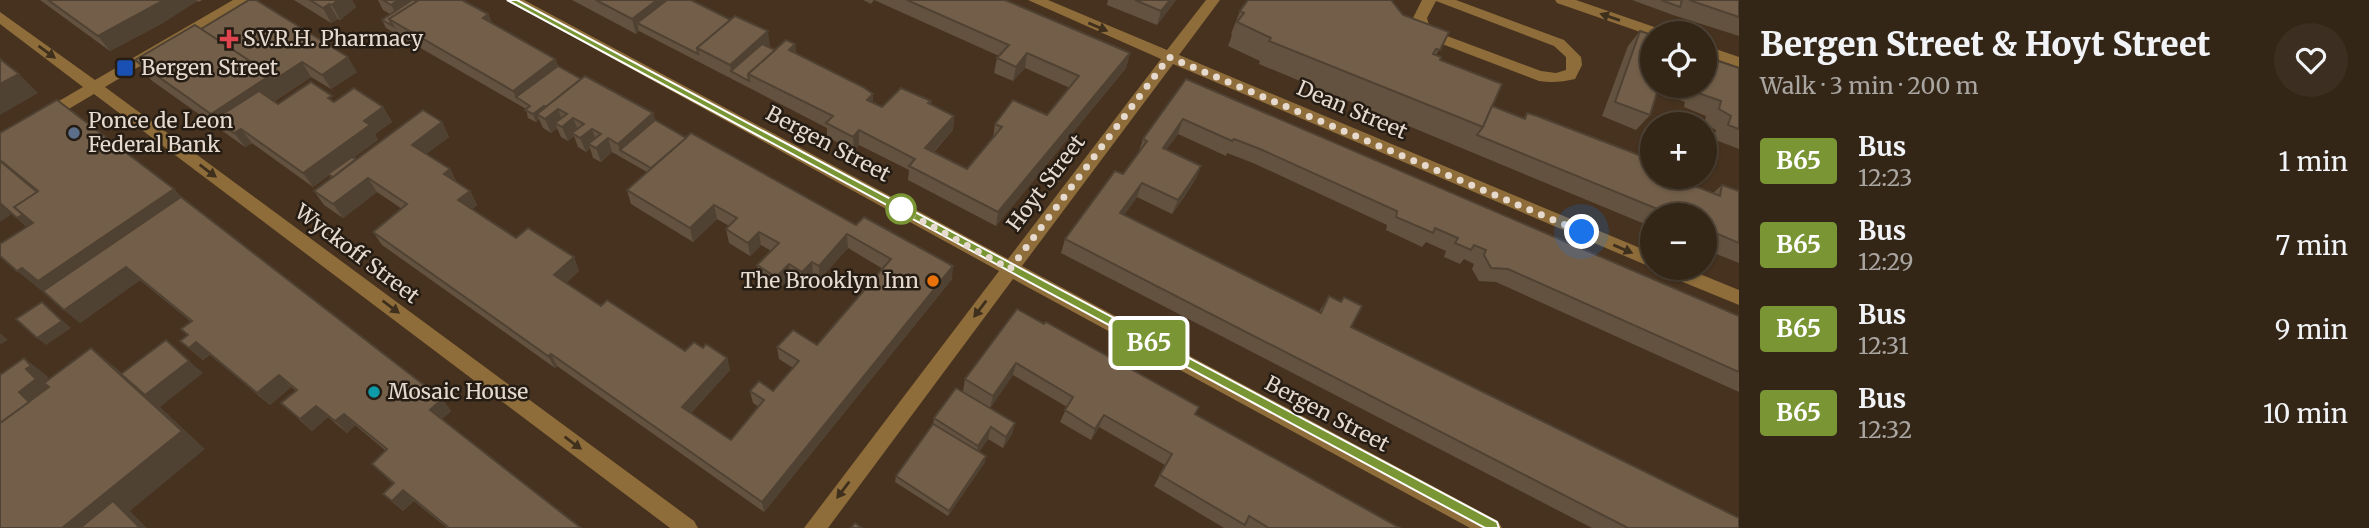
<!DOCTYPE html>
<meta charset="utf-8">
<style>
:root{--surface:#342617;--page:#3c2e20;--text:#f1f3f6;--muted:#a9a5a1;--line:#4e4336}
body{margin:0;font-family:Merriweather,serif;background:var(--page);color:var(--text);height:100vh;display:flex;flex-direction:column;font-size:26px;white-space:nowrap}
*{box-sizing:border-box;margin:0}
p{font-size:23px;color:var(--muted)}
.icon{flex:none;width:38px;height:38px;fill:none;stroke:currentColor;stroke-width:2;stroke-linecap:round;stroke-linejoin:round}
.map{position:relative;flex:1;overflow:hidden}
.drawer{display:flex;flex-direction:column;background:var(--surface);width:630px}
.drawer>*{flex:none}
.badge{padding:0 14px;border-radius:5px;font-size:24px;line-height:46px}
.buttons{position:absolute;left:1640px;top:21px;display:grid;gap:14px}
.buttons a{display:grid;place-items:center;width:77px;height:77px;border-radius:50%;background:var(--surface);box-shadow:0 2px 5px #0004,0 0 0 2px var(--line);font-size:35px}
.you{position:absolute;width:35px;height:35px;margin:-18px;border:5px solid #fff;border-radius:50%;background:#1a73e8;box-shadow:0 0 0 10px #1a73e833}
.map>.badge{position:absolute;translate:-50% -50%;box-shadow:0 0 0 4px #fff}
.round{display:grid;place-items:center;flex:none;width:74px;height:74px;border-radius:37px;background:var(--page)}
.headline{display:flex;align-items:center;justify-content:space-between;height:119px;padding:0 21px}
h1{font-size:33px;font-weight:800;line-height:52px}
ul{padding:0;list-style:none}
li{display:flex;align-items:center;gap:21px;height:84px;padding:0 21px}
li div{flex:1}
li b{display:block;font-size:26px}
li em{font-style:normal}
li .badge{min-width:77px;font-weight:700;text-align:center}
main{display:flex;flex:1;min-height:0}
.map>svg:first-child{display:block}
</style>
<main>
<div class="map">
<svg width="1739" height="528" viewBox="0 0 1739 528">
<rect width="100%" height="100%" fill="#46321f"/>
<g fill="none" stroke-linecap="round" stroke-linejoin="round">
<!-- minor -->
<g fill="#8e6d3a" fill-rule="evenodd">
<polygon points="233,0 250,0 105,87 694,521 698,528 670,528 94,94 50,120 40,120 37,116 40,112 83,87 0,24 0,12 95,80"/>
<polygon points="506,0 524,0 1008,259 1161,59 1028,0 1048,0 1167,50 1206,0 1220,0 1179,55 1652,253 1653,268 1173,64 1022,266 1498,521 1502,528 1470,528 1013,279 828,528 804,528 999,271"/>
<path d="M1422,0H1456L1564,40L1581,57L1582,65L1575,79C1562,82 1552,83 1539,81L1429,39L1418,30L1413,18ZM1436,1L1554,46L1566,57V70L1556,73L1541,71L1439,33L1429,25L1427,18Z"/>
<polygon points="1555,0 1576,0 1663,30 1665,33 1652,33 1652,36 1557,3"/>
<polygon points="1704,45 1739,57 1739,67 1704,55"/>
<polygon points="1658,268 1685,268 1739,290 1739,305 1661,273"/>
</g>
</g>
<!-- wall -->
<g fill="#63523f">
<polygon points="40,0 202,0 199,2 197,1 161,24 110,51"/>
<polygon points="294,0 352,0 356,7 340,20 338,19 331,23"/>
<polygon points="378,0 462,0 488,14 492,23 555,59 558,66 581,79 653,113 655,120 686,138 952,279 764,512 557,366 555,368 382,245 373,232 402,209 377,192 343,218 324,205 314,191 331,178 329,175 313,187 252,143 245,147 151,80 135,60 201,29 357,72 331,89 311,77 275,101 278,104 335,101 383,107 392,122 375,134 378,140 353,158 356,159 442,122 449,137 426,154 450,169 457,183 470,191 477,205 472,209 516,238 574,257 579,271 566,283 601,306 685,351 703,348 727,358 730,370 691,413 731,440 759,407 753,403 750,391 773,391 793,368 779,359 777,347 817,345 883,269 848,248 819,280 813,276 804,286 790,277 778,290 759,279 757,265 771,251 761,245 750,256 729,243 726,229 729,226 717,219 693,242 631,204 627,190 647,172 612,152 601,162 593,158 590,148 586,152 578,147 574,136 568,141 561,137 557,128 551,133 543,128 539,119 536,122 528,118 526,109 386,28 382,20 390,14 383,10"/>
<polygon points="572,0 691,0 770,46 768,47 775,50 795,44 796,54 873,103 882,107 931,101 931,105 954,116 953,130 934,152 967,169 993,138 995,124 1047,115 1070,88 1025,68 1013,81 994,73 997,58 999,56 874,0 871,4 863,0 1005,0 1130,53 1126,68 996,226 908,180 909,170 859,145 854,151 827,137 827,128 639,31 636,34"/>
<polygon points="1108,0 1176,0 1157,25 1107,5"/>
<polygon points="1632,0 1739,0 1739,36 1673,15"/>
<polygon points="1240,11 1403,15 1449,32 1436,55 1440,60 1492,106 1523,119 1527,113 1713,193 1722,185 1739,191 1739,263 1704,249 1704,215 1652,215 1652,227 1259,64 1260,61 1228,46 1232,35 1231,34"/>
<polygon points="1640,31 1652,86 1704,86 1712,63 1715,60 1739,68 1739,149 1713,139 1716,130 1704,123 1706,116 1684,107 1685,102 1657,92 1650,115 1636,130 1602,116 1628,46"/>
<polygon points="1186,79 1739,316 1739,392 1496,282 1479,281 1472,269 1474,264 1464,259 1460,264 1444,257 1446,251 1426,242 1422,247 1386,230 1387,225 1253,163 1227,153 1226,156 1178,134 1166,150 1201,166 1195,180 1184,197 1172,214 1137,197 1124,215 1319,312 1329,296 1340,302 1344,297 1351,327 1739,528 1592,528 1061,253 1065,239 1123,174 1138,154 1143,139"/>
<polygon points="0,133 174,189 181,197 442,399 451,411 442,419 581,528 447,528 414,501 403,511 383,494 393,484 372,464 386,451 355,425 347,433 328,417 312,431 281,403 296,391 291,387 270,405 210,355 203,360 180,341 188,335 190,321 140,280 80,323 44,292 43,292 27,227 12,214"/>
<polygon points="1017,309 1195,414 1400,528 1224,528 1154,486 1165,465 1099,427 1091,440 1060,422 1067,407 1013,375 990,408 1015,423 1012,434 1003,448 988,439 979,452 985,462 948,516 895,482 896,476 933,424 934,418 963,391 965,379"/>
</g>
<!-- shaded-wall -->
<g fill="#504233">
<polygon points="164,0 196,0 197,1 161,24 110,51 98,36"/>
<polygon points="338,0 352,0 356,7 340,20 332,5"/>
<polygon points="398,0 428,0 399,19 391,5"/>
<polygon points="657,0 679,0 637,23 639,31 636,34 632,19"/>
<polygon points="1170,0 1176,0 1157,25 1161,11"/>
<polygon points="329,4 338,19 331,23 323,8"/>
<polygon points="488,14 494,29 483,18"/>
<polygon points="768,31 770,46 737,75 731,71 732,79 730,65"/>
<polygon points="795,44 796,59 789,50"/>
<polygon points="1027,53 1025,68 1013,81 1016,67"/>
<polygon points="1130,53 1126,68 996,226 998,212"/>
<polygon points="348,57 357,72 331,89 322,75"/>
<polygon points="555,59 560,74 516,97 519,105 513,91"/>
<polygon points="302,62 311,77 284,95 274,80"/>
<polygon points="19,74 38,93 0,115 0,84"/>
<polygon points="271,75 284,95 230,130 215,119 211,114"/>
<polygon points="588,83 558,109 563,123 555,123 557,128 551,133 545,119"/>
<polygon points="873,94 873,108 867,100"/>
<polygon points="544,106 547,113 537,114 539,119 536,122 533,114"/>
<polygon points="383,107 392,122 375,134 378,140 313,187 303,173 364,121"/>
<polygon points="653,113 657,128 620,150 622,158 618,144"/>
<polygon points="954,116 953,130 924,162 925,148"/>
<polygon points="573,118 579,132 572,133 574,136 568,141 562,127"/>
<polygon points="1183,119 1178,134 1157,162 1163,148"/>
<polygon points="442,122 449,137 420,159 412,145"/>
<polygon points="241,129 252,143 245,147 234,133"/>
<polygon points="592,129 597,143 588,144 590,148 586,152 580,138"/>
<polygon points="859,130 859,145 854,151 853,137"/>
<polygon points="608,138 612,152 601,162 596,148"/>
<polygon points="1201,166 1195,180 1172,214 1178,200"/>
<polygon points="450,169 457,184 444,174"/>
<polygon points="368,178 377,192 343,218 333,204"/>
<polygon points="1142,183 1137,197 1116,227 1120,213"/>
<polygon points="174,189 194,211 43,292 17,271"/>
<polygon points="470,191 477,205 466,214 458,200"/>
<polygon points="0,203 12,214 0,222"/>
<polygon points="714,205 717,219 693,242 690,228"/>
<polygon points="23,215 39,229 33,232 17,218"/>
<polygon points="759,232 761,245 750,256 748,243"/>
<polygon points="847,234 848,248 819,280 819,266"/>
<polygon points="574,257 579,271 560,288 554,275"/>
<polygon points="812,262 813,276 804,286 802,272"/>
<polygon points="789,264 790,277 778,290 776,277"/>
<polygon points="953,266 952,279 764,512 762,502"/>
<polygon points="126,267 140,280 80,323 64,310"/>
<polygon points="42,302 71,328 46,345 37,338"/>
<polygon points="0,333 8,340 0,345"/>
<polygon points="196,342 210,355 203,360 189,348"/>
<polygon points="91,348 116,368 146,395 189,361 203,373 160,407 205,449 130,511 147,528 62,528"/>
<polygon points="551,354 557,366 555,368 548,356"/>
<polygon points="24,358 41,371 49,378 44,382 53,391 0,450 26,369"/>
<polygon points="727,358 730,370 686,418 682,407"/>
<polygon points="1016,363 1013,375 990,408 993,396"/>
<polygon points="279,375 291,387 270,405 257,393"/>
<polygon points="442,399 451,411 439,422 430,410"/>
<polygon points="316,406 328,417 312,431 300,419"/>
<polygon points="344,414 355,425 347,433 335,421"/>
<polygon points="1104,415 1099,427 1091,440 1095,429"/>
<polygon points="1015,423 1012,434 1003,448 1006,437"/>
<polygon points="991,427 988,439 976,457 978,446"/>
<polygon points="986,456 985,462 948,516 949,511"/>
<polygon points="403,490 414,501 403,511 392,501"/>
</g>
<!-- building -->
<g fill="#735f49" stroke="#504233" stroke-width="2">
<polygon points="48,0 164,0 98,36"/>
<polygon points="249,0 256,0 348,57 322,75 302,62 274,80 271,75 201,29"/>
<polygon points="310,0 338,0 332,5 329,4 323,8"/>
<polygon points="383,0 398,0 391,5"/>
<polygon points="412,0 419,0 389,19 393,26 382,20"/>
<polygon points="419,0 462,0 488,14 483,18 555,59 513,91 389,19"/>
<polygon points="596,0 657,0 632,19"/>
<polygon points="667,0 691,0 731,20 697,48 698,54 637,23"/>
<polygon points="907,0 1005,0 1130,53 998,212 909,166 915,159 859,130 853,137 826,123 833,116 748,74 786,40 795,44 789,50 863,87 873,94 867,100 882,107 901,88 931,101 928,103 954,116 925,148 967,169 1002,127 995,124 1013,100 1047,115 1079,76 1027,53 1016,67 997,58 1009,45"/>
<polygon points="1135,0 1170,0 1161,11"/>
<polygon points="1248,0 1391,0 1403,15 1449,32 1440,50 1436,49 1433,54 1441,57 1440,60 1502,84 1483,127 1269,41 1271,38 1237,22 1244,13 1240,11"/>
<polygon points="1661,0 1682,0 1680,7"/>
<polygon points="1689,0 1739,0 1739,17"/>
<polygon points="735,16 768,31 730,65 697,48"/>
<polygon points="195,25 271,75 211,114 135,60"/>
<polygon points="1640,31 1652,35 1652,86 1659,86 1650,115 1615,102"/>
<polygon points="762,44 775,50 748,74 749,81 731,71"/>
<polygon points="0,59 19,74 0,84"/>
<polygon points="1704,60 1714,64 1715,60 1739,68 1739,129 1728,125 1731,116 1719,109 1721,101 1698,93 1699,88 1693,86 1704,86"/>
<polygon points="558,66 581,79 546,107 544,106 533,114 525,110 530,106 516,97"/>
<polygon points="585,76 653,113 618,144 608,138 596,148 588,144 601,134 592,129 580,138 572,133 584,124 573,118 562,127 555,123 567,114 558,109 545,119 537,114"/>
<polygon points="1186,79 1739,316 1739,372 1508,269 1491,268 1484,255 1486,250 1474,245 1471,250 1455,243 1458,238 1435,228 1433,233 1396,217 1397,211 1260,149 1234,139 1232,141 1183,119 1163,148 1201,166 1190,183 1178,200 1142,183 1120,213 1321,313 1329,296 1341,302 1344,297 1362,306 1351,327 1739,518 1739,528 1628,528 1065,239 1115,171 1123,174 1147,141 1143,139"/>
<polygon points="311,82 332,96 328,98 334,102 354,88 383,107 364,121 370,125 303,173 241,129 234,133 215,119 259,91 278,104"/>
<polygon points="57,100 174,189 38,281 22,268 17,271 0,256 0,244 33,223 14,207 38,191 0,160 0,133"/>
<polygon points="1492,106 1525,119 1527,113 1537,116 1652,160 1652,177 1691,177 1689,184 1720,196 1722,185 1739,191 1739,243 1704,228 1704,215 1672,215 1477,135 1483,127"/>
<polygon points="423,110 442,122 412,145 450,169 444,174 470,191 458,200 516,238 528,228 574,257 554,275 601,306 607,300 685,351 694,342 703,348 706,344 727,358 682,407 731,440 764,400 750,391 759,381 773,391 799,361 777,347 793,330 817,345 891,259 847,234 819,266 812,262 802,272 789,264 776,277 757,265 779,243 759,232 748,243 726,229 737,218 714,205 690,228 627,190 691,133 856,225 864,217 953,266 762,502 551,354 548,356 373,232 407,204 368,178 333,204 314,191"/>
<polygon points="655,120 686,138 651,168 620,150"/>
<polygon points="352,157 356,159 333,177 328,174"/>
<polygon points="0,161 37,192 14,207 23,215 17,218 0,203"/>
<polygon points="181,197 442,399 430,410 581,528 449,528 403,490 392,501 383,494 394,483 372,464 387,449 344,414 335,421 316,406 300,419 281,403 297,390 279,375 257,393 196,342 189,348 180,341 188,335 181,329 192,321 126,267 64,310 43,291"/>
<polygon points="42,302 62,321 37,338 16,319"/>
<polygon points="1017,309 1044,324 1046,322 1199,407 1195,414 1400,528 1269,528 1249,516 1245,525 1160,475 1172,454 1104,415 1095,429 1065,410 1073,397 1016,363 993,396 965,379"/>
<polygon points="166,340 189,361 145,395 121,374"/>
<polygon points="91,348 182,431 62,528 0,528 0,423 49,387 44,383"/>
<polygon points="24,358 31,366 26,369 36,379 19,392 29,402 0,423 0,375"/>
<polygon points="956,388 1015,423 1006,437 991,427 978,446 934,418"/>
<polygon points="933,424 986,456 949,511 896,476"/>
<polygon points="113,501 140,528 80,528"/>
<polygon points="855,523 862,528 851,528"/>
</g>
<!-- one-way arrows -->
<defs><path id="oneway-solid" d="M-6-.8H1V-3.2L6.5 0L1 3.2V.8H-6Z" transform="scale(1.75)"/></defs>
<g fill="#3f301e">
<use href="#oneway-solid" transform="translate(1610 17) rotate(-161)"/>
<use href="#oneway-solid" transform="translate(1098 27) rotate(23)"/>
<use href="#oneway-solid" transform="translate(47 52) rotate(36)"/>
<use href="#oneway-solid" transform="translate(208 171) rotate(37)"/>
<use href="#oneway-solid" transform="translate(1623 249) rotate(23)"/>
<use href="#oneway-solid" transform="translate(391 307) rotate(37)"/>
<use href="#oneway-solid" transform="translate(980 309) rotate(127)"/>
<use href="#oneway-solid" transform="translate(573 443) rotate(37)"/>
<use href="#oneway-solid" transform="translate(843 490) rotate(127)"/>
</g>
<!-- line -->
<polygon fill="#799534" stroke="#fff" stroke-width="2" points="507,0 517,0 1497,522 1499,528 1485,528"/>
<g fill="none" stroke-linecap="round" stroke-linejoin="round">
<!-- walk -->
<polyline stroke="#e6d9ce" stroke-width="7" stroke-dasharray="0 12.6" points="901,209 1010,269 1169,57 1582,232"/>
</g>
<!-- markers -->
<path fill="#e0444e" stroke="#251c14" stroke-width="2.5" d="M225.5 28.5h7v7h7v7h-7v7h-7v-7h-7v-7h7z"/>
<rect fill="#1a4fb4" stroke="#251c14" stroke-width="2.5" x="116" y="59" width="18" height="18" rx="3.5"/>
<circle fill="#5c6f8a" stroke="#251c14" stroke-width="2.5" cx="74" cy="133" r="7"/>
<circle fill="#fff" stroke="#799534" stroke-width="3.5" cx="901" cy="209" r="14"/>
<circle fill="#e8710a" stroke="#251c14" stroke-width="2.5" cx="933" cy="281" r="7"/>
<circle fill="#0f9aa8" stroke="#251c14" stroke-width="2.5" cx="374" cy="392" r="7"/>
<g text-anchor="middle" stroke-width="5" stroke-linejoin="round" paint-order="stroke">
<!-- poi labels -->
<g font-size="21" fill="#e6d9ce" stroke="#251c14" text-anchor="start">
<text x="243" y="46">S.V.R.H. Pharmacy</text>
<text x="141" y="75">Bergen Street</text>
<text x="88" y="128">Ponce de Leon<tspan x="88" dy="24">Federal Bank</tspan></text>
<text x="919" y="288" text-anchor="end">The Brooklyn Inn</text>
<text x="388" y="399">Mosaic House</text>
</g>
<!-- street labels -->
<g font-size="21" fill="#e6d9ce" stroke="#251c14">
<text transform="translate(1352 110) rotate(23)" y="7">Dean Street</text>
<text transform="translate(828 144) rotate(28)" y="7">Bergen Street</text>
<text transform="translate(1046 183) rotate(-53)" y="7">Hoyt Street</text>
<text transform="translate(357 254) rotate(37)" y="7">Wyckoff Street</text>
<text transform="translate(1327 414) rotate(28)" y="7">Bergen Street</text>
</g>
</g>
</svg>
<div class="buttons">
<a><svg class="icon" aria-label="locate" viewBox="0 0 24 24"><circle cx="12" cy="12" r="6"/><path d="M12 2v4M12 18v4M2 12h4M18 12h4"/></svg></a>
<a>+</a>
<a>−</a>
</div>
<div class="you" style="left:1582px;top:232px"></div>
<b class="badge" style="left:1149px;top:343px;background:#799534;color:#fff">B65</b>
</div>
<section class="drawer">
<div class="headline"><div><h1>Bergen Street &amp; Hoyt Street</h1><p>Walk · 3 min · 200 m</p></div><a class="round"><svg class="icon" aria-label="heart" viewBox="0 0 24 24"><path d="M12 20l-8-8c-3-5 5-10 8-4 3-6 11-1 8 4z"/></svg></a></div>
<ul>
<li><span class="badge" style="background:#799534;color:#fff">B65</span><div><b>Bus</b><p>12:23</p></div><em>1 min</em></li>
<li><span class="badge" style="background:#799534;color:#fff">B65</span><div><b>Bus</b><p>12:29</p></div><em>7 min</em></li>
<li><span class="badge" style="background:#799534;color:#fff">B65</span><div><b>Bus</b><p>12:31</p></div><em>9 min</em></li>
<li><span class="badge" style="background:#799534;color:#fff">B65</span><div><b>Bus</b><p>12:32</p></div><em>10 min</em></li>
</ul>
</section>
</main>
